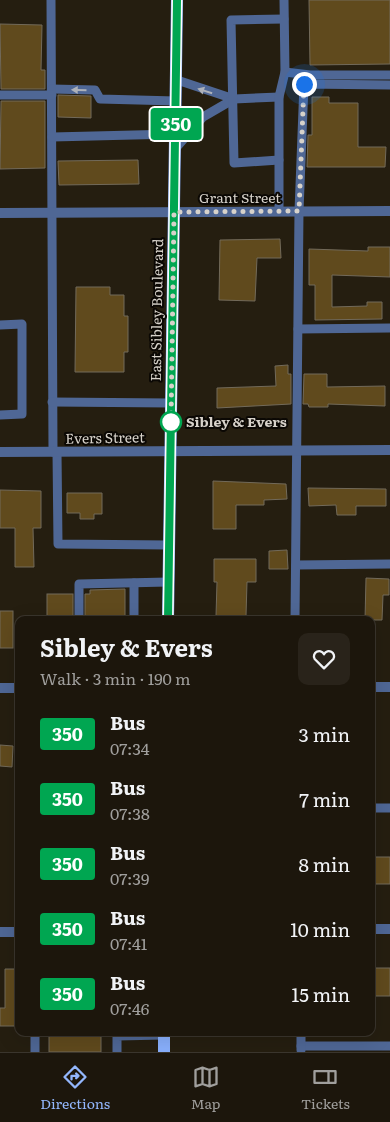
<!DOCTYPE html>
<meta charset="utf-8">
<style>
:root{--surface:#1c160c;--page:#29231a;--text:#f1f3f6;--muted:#a09f9d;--line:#3a352d;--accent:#93b7fd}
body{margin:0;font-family:Literata,serif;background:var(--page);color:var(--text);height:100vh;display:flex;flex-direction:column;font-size:19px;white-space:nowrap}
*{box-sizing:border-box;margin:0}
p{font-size:16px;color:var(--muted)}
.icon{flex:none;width:28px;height:28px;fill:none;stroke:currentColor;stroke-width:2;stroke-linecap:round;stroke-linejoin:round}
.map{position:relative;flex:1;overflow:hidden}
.drawer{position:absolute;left:15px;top:616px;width:360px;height:420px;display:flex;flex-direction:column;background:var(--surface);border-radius:10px;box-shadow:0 5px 20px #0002,0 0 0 1px var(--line)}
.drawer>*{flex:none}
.badge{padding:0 10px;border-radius:4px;font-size:18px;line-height:32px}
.you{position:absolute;width:25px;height:25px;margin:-12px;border:4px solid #fff;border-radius:50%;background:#1a73e8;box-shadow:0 0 0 8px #1a73e833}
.map>.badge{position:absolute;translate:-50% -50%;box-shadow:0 0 0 2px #fff}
.round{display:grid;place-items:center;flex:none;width:52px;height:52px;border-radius:10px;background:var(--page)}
.headline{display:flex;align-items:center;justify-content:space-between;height:85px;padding:0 25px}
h1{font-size:24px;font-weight:700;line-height:38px}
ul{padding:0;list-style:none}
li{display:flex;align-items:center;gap:15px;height:65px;padding:0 25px}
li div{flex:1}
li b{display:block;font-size:19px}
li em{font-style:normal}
li .badge{min-width:55px;font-weight:700;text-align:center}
.tabs{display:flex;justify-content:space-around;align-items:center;height:70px;border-top:1px solid var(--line);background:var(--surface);font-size:14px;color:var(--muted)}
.tabs a{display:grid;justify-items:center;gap:2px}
.tabs .current{color:var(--accent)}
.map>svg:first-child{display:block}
</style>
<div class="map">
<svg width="390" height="1052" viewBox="0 0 390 1052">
<rect width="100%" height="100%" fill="#251e10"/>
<!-- building -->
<g fill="#604a1d" stroke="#726a5a">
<polygon points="309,0 390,0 390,64 310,65"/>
<polygon points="0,24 42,25 41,70 45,70 45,89 1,89"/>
<polygon points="58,95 91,96 91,118 58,117"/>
<polygon points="312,97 329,97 329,103 358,103 358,147 386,147 385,167 307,167 308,135 312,135"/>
<polygon points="1,101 45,101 45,168 0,169"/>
<polygon points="138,160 139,184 59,185 58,161"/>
<polygon points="280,239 281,258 257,258 255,301 219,300 220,240"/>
<polygon points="368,247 390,247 390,277 332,275 332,307 367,306 367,302 382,302 382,319 315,320 315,285 309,285 309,249 368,251"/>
<polygon points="76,287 110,287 110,295 124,295 124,316 128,316 128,352 124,352 124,372 75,372"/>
<polygon points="288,365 288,374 291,374 291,404 217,408 217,388 276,386 275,366"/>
<polygon points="304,374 327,374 327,387 385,386 385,406 328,404 328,407 309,407 308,404 303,404"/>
<polygon points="213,481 286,484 287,499 264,500 264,505 236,505 236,529 213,529"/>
<polygon points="308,488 386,489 386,506 356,506 356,515 337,515 336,505 309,506"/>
<polygon points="0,490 41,491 41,528 33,528 34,567 15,567 15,528 0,528"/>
<polygon points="67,493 102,493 102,514 94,514 94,519 80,519 80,513 67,513"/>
<polygon points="287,550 288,569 269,569 269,551"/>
<polygon points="214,559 256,559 256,582 247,582 246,616 216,616 217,582 214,582"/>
<polygon points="366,578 389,579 389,595 383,595 382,620 365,620"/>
<polygon points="125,589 125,620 85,620 85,594 90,594 90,590"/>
<rect x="47" y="594" width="26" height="26"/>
<rect x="0" y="611" width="13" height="37"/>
<polygon points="0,745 13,746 12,767 0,766"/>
<rect x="371" y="857" width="19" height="27"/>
<rect x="374" y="968" width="16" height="28"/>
<polygon points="5,969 19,969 19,1026 0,1026 0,1008 5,1008"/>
<rect x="49" y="1032" width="52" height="20"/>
</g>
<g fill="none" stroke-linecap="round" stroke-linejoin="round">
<!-- lane -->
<g stroke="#4f6795" stroke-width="9">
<polyline points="51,0 53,452"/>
<polyline points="285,72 310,75 390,75"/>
<polyline points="177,80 234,99 279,97"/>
<polyline points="52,89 95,90 100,99 176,101"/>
<polyline points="0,95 52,95"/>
<polyline points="52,137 175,134"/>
<polyline points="175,149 203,117 234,99"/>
<polyline points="279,160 234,163 231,20 284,19"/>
<polyline points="279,211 279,97 285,72 284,0"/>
<polyline points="0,325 22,324 22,414 0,415"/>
<polyline points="298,329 390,328"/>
<polyline points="52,402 171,403"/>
<polyline points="57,452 58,544 169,545"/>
<polyline points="296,565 390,564"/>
<polyline points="134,583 134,620"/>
<polyline points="79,620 79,584 168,582"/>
<polyline points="295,620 299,211 304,84 390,85"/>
<polyline points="371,808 390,808"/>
<polyline points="301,1046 390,1046"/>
<polyline points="301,1050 301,1032"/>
<polyline points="35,1052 35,1032"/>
<polyline points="117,1052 117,1036 164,1035"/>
</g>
<!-- street -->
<g stroke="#4f6795" stroke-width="10">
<polyline points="0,213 390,211"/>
<polyline points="0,452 390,450"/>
<polyline points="371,687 390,687"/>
<polyline points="0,688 19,688"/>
<polyline points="371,929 390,929"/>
<polyline points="0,932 19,932"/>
</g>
<!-- primary -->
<g stroke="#89b0fd" stroke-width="12">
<polyline points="168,620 177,0"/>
<polyline points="164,1052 164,1032"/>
</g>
</g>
<!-- one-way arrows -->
<defs><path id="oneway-solid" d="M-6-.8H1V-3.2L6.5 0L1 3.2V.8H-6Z" transform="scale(1.25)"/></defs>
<g fill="#aeb2ba">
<use href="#oneway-solid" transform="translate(79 90) rotate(-179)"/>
<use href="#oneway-solid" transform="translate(205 91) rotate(-162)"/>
</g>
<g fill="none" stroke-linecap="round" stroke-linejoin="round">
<defs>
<polyline id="line" points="168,620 177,0"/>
</defs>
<!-- line casing -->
<use href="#line" stroke="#fff" stroke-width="11"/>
<!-- line -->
<use href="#line" stroke="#00a651" stroke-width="8"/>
<!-- walk -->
<polyline stroke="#d7d2ca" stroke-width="5" stroke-dasharray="0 9" points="171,422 174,212 299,211 304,84"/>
</g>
<!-- markers -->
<circle fill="#fff" stroke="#00a651" stroke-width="2.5" cx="171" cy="422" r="10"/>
<g text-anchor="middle" stroke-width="4" stroke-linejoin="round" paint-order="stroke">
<!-- street labels -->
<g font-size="14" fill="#d7d2ca" stroke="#0b0804">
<text x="240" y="203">Grant Street</text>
<text transform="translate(157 310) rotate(-89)" y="5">East Sibley Boulevard</text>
<text transform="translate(105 438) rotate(-1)" y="5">Evers Street</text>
</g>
<!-- stop labels -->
<g font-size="14" font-weight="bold" fill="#d7d2ca" stroke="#0b0804" text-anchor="start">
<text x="186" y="427">Sibley &amp; Evers</text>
</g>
</g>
</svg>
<div class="you" style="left:304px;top:84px"></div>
<b class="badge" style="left:176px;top:124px;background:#00a651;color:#fff">350</b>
<section class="drawer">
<div class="headline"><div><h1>Sibley &amp; Evers</h1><p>Walk · 3 min · 190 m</p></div><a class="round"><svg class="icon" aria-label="heart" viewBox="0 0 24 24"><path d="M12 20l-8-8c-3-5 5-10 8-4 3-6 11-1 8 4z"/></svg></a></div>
<ul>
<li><span class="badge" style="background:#00a651;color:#fff">350</span><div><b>Bus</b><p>07:34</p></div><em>3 min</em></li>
<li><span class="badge" style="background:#00a651;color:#fff">350</span><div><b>Bus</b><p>07:38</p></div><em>7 min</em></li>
<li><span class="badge" style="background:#00a651;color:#fff">350</span><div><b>Bus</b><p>07:39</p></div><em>8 min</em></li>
<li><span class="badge" style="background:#00a651;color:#fff">350</span><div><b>Bus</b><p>07:41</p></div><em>10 min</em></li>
<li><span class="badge" style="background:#00a651;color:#fff">350</span><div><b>Bus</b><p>07:46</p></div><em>15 min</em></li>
</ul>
</section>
</div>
<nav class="tabs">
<a class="current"><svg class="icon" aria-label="directions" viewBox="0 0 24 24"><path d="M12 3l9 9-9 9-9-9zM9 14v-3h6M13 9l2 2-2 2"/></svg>Directions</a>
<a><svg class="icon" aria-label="map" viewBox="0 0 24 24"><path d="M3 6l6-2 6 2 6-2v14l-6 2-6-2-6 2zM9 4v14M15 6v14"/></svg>Map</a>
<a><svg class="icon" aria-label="tickets" viewBox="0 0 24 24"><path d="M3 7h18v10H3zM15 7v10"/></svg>Tickets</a>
</nav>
